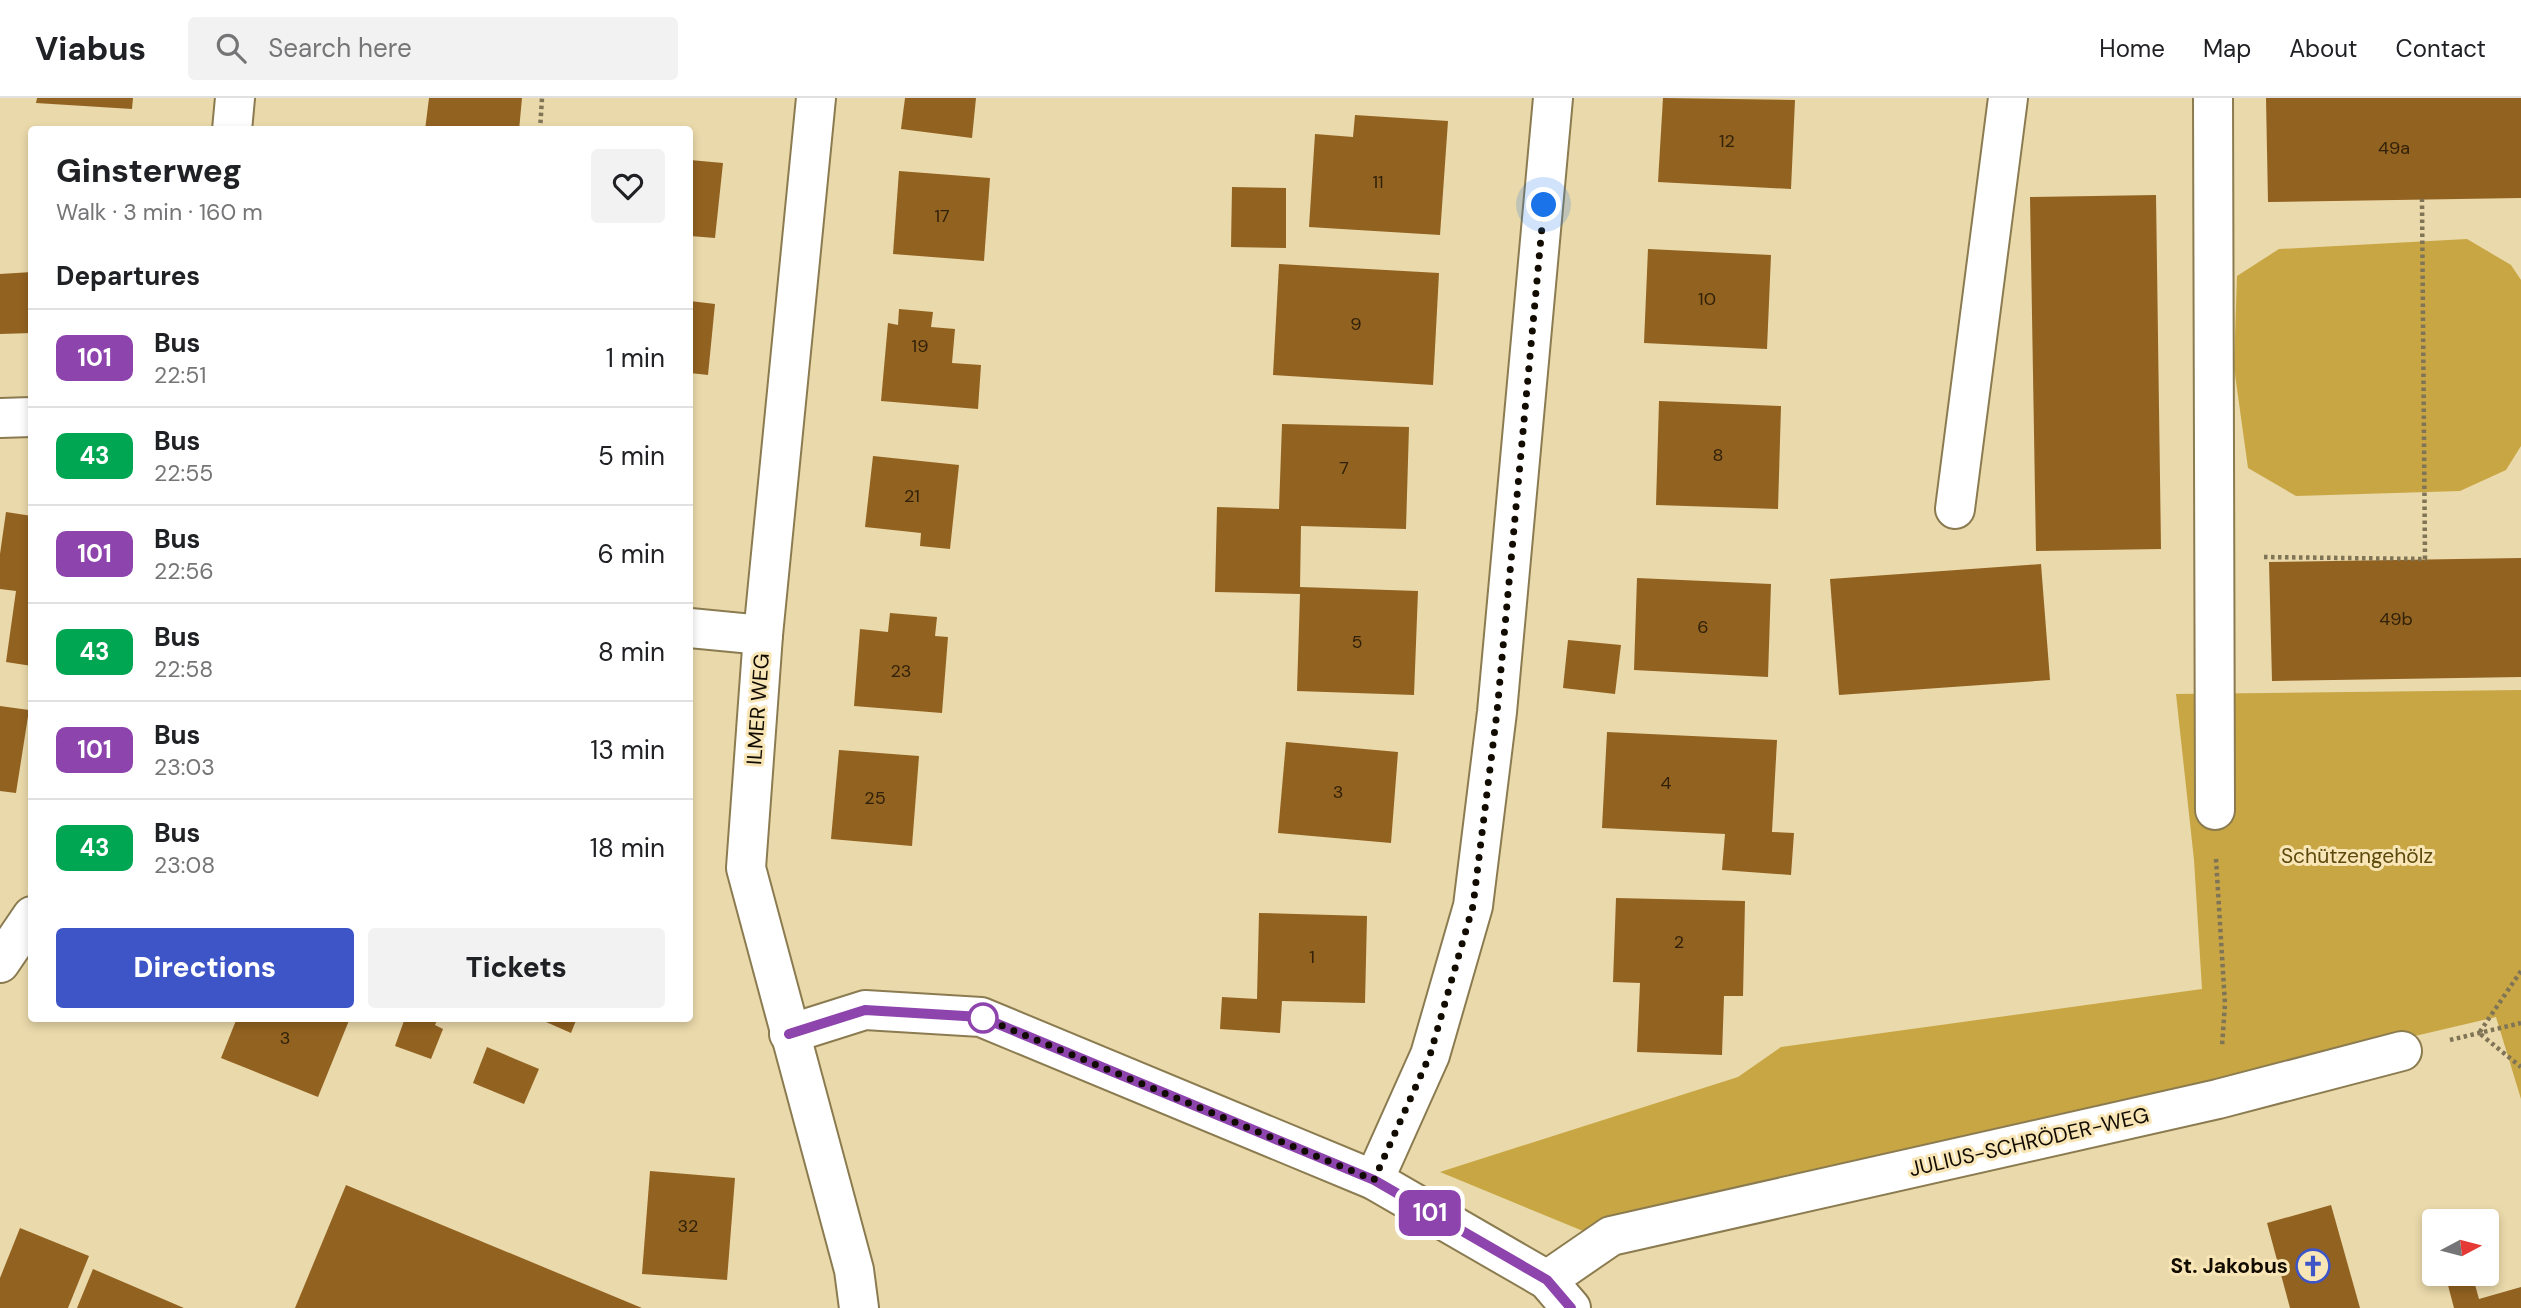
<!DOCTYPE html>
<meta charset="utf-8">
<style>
:root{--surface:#fff;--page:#f2f2f2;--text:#202124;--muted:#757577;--line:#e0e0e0;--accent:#3e55c8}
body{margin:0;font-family:"DM Sans",sans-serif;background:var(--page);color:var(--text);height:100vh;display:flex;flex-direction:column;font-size:26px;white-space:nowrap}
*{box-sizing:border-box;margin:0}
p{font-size:23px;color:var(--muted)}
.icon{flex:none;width:38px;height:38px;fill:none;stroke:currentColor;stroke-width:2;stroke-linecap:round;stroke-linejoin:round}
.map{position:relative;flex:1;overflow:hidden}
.sheet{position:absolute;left:28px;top:28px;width:665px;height:896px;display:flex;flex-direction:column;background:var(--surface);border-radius:7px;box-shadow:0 4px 10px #0003}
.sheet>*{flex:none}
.badge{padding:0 14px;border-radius:10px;font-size:24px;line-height:46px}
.needle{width:46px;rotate:83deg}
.tools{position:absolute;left:2422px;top:1111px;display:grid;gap:14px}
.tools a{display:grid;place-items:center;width:77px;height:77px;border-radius:7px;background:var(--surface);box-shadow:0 4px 10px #0003;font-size:35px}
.you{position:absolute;width:35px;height:35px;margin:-18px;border:5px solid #fff;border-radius:50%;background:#1a73e8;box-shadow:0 0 0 10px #1a73e833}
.map>.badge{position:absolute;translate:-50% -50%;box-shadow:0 0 0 4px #fff}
h2{padding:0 28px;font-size:26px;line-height:63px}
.round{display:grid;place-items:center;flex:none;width:74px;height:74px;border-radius:7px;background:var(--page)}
.head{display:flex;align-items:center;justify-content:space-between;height:119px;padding:0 28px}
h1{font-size:33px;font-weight:800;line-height:52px}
.button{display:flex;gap:14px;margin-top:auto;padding:14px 28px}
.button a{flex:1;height:80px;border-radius:7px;background:var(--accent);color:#fff;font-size:28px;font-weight:800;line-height:80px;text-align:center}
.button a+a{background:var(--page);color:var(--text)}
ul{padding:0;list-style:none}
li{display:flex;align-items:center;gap:21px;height:98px;padding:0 28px;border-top:2px solid var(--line)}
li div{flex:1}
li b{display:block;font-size:26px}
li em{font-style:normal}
li .badge{min-width:77px;font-weight:700;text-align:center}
header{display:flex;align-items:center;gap:42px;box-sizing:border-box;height:98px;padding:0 35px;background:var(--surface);border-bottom:2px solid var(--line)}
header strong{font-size:33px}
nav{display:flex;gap:38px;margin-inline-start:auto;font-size:24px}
.search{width:490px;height:63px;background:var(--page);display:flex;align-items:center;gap:18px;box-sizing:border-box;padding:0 24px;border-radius:7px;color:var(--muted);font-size:26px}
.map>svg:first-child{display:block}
</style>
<header>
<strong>Viabus</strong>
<div class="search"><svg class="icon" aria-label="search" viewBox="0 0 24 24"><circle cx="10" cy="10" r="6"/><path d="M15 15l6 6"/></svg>Search here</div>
<nav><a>Home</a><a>Map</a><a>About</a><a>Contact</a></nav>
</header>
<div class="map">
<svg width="2521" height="1210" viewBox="0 0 2521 1210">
<rect width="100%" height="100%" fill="#ead9aa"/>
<!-- green -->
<g fill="#c8a644">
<polygon points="2467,141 2511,167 2521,182 2521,348 2506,372 2460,393 2296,398 2248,370 2234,269 2237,178 2279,151"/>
<polygon points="2521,592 2521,1001 2496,919 1583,1133 1440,1074 1738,979 1781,949 2202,891 2194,762 2176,596"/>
</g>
<!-- building -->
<g fill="#926221">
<polygon points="37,0 133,0 132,11 36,5"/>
<polygon points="429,0 522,0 519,32 425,32"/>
<polygon points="905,0 976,0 972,40 901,31"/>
<polygon points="1663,0 1795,2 1791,91 1658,84"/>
<polygon points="2266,0 2521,0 2521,100 2268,104"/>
<polygon points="1355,17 1448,23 1440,137 1309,129 1315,36 1353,39"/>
<polygon points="690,62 723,65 715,140 690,138"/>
<polygon points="899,73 990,80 984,163 893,156"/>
<polygon points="1232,89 1286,90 1286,150 1231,149"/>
<polygon points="2156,97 2161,451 2036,453 2030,99"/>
<polygon points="1648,151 1771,157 1767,251 1644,245"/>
<polygon points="1279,166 1439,175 1433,287 1273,277"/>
<polygon points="32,174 32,235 0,236 0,176"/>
<polygon points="690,203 715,206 708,277 690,275"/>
<polygon points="899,211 933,214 931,229 955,231 952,265 981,267 978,311 881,303 888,225 898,227"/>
<polygon points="1659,303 1781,308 1778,411 1656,407"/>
<polygon points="1282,326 1409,329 1406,431 1301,428 1300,489 1418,493 1414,597 1297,593 1300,496 1215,494 1217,409 1279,411"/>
<polygon points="873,358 959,367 950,451 920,448 921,435 865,429"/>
<polygon points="6,414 32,418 32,568 6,564 16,493 0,491 0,456"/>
<polygon points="2521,460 2521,579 2272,583 2269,464"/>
<polygon points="2041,466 2050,582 1839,597 1830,481"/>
<polygon points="1637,480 1771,486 1768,579 1634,572"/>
<polygon points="890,515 937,519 935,538 948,539 942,615 854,608 860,531 888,534"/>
<polygon points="1568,542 1621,547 1615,596 1563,590"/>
<polygon points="0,608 29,612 16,695 0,693"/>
<polygon points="1607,634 1777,642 1772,734 1794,735 1791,777 1722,772 1725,736 1602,730"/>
<polygon points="1286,644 1398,654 1391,745 1278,735"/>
<polygon points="839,652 919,658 912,748 831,741"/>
<polygon points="1616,800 1745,803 1743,898 1724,898 1722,957 1637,954 1640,885 1613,884"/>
<polygon points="1259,815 1367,818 1365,905 1282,903 1280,935 1220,931 1222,899 1257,901"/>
<polygon points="237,920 350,920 318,999 221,960"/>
<polygon points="405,920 438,920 435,927 443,931 431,961 395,948"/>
<polygon points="537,920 577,920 571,935"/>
<polygon points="487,949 539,971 524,1006 473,985"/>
<polygon points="650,1073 735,1080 727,1182 642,1176"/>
<polygon points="346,1087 642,1210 295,1210"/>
<polygon points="2331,1107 2360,1210 2290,1210 2267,1125"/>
<polygon points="20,1130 89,1158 68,1210 0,1210 0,1180"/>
<polygon points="93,1171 184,1210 77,1210"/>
<polygon points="2445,1176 2472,1176 2479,1201 2521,1189 2521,1210 2454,1210"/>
</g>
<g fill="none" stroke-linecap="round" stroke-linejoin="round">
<defs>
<g id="minor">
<polyline points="816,0 763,537 746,770 854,1172 859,1210"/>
<polyline points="2213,0 2215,712"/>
<polyline points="232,32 235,0"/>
<polyline points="0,320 32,319"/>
<polyline points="1955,411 2008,0"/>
<polyline points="690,530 763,537"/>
<polyline points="0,865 32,818"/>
<polyline points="789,936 865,912 981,919 1374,1082 1547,1182 1571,1210"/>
<polyline points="1374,1082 1430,957 1473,808 1497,614 1553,0"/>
<polyline points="1547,1182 1611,1138 2218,1001 2402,953"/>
</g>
</defs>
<!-- minor casing -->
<use href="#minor" stroke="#8b7b50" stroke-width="42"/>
<!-- path -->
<g stroke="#807457" stroke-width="4.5" stroke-dasharray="3.5 3.5" stroke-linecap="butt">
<polyline points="540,32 542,0"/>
<polyline points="2264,459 2425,461 2422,101"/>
<polyline points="2216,761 2225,906 2222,948"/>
<polyline points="2521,873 2479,935 2521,969"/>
<polyline points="2450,942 2521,925"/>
</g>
<!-- minor -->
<use href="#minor" stroke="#fff" stroke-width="38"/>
</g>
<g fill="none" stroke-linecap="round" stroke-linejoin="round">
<defs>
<polyline id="line" points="789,936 865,912 981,919 1374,1082 1547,1182 1571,1210"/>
</defs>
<!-- line casing -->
<use href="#line" stroke="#fff" stroke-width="16"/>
<!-- line -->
<use href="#line" stroke="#8e44ad" stroke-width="10"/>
<!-- walk -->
<polyline stroke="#110b00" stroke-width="7" stroke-dasharray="0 12.6" points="983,920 981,919 1374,1082 1430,957 1473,808 1497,614 1544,107"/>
</g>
<!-- icons -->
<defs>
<symbol id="church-ring" viewBox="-11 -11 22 22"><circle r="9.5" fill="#f8e6b7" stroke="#3e55c8" stroke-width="1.5"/><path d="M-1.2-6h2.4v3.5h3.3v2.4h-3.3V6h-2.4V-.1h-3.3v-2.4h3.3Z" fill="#3e55c8"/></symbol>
</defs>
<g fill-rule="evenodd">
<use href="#church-ring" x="2294" y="1149" width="38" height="38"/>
</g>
<!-- markers -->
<circle fill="#fff" stroke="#8e44ad" stroke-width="3.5" cx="983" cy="920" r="14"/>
<g text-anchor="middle" stroke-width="6" stroke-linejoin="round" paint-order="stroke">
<!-- number labels -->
<g font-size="18" fill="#312108">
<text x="1727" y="49">12</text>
<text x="2394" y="56">49a</text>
<text x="1378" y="90">11</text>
<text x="942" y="124">17</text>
<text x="1707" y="207">10</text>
<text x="1356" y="232">9</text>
<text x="920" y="254">19</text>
<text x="1718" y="363">8</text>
<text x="1344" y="376">7</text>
<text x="912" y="404">21</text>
<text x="2396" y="527">49b</text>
<text x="1703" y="535">6</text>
<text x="1357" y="550">5</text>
<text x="901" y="579">23</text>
<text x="1666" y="691">4</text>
<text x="1338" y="700">3</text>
<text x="875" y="706">25</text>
<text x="1679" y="850">2</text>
<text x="1312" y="865">1</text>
<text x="285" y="946">3</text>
<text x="688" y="1134">32</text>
</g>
<!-- street labels -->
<g font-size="21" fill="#110b00" stroke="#f8e6b7">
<text transform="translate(758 611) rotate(-86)" y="7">ILMER WEG</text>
<text transform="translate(2029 1044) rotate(-13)" y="7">JULIUS-SCHRÖDER-WEG</text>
</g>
<!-- park labels -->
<g font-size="21" fill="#5c490c" stroke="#f8e6b7">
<text x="2357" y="765">Schützengehölz</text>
</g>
<!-- poi labels -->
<g font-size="21" font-weight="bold" fill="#110b00" stroke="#f8e6b7" text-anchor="end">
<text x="2288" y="1175">St. Jakobus</text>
</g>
</g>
</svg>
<div class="tools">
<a><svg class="needle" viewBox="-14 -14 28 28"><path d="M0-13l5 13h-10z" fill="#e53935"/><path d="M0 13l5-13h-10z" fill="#757577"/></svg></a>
</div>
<div class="you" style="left:1544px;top:107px"></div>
<b class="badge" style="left:1430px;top:1115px;background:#8e44ad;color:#fff">101</b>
<section class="sheet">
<div class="head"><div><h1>Ginsterweg</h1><p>Walk · 3 min · 160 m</p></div><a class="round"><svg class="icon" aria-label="heart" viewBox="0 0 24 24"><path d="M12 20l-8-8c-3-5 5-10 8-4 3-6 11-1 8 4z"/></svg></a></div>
<h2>Departures</h2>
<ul>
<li><span class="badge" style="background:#8e44ad;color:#fff">101</span><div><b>Bus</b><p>22:51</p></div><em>1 min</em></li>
<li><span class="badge" style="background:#00a651;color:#fff">43</span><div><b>Bus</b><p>22:55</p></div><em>5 min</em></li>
<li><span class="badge" style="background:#8e44ad;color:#fff">101</span><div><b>Bus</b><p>22:56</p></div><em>6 min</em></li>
<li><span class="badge" style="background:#00a651;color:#fff">43</span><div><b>Bus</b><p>22:58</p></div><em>8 min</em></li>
<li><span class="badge" style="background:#8e44ad;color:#fff">101</span><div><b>Bus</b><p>23:03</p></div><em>13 min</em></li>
<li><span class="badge" style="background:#00a651;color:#fff">43</span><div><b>Bus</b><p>23:08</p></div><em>18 min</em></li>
</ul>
<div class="button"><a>Directions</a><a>Tickets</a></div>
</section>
</div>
